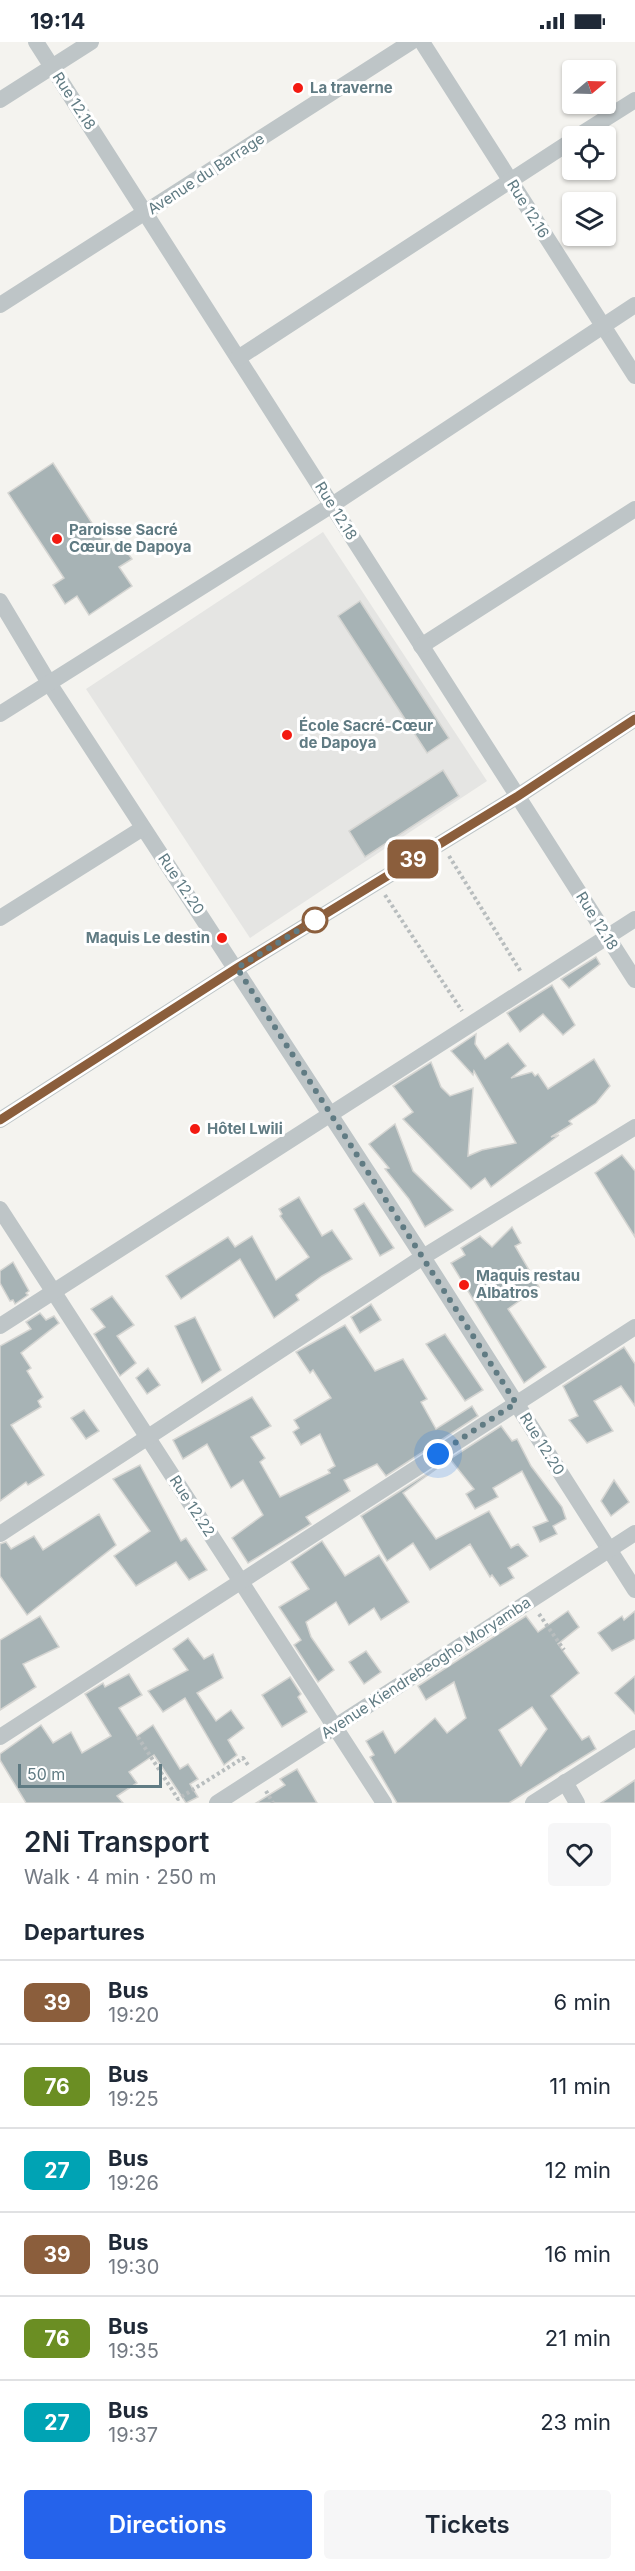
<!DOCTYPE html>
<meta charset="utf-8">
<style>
:root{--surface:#fff;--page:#f6f6f7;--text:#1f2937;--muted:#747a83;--line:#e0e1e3;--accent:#2563eb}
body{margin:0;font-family:Inter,sans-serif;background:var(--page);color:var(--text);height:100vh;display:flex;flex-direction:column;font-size:22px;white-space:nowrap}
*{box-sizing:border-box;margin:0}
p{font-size:20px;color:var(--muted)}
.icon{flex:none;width:33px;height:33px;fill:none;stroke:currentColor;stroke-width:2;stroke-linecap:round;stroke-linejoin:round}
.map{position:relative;height:1761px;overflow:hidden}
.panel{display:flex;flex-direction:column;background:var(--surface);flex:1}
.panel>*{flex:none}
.badge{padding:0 12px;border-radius:9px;font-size:21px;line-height:39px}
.needle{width:39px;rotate:71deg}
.fabs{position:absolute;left:562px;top:18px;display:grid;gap:12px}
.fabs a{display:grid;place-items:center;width:54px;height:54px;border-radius:6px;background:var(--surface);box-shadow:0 2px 4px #0004;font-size:30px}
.scale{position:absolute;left:18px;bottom:15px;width:144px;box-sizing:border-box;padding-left:6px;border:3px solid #607b83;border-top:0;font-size:16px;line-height:21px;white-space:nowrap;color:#607b83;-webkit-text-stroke:4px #fff;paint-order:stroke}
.you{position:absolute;width:30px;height:30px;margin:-15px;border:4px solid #fff;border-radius:50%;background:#1a73e8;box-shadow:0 0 0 9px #1a73e833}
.map>.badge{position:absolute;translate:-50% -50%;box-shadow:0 0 0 3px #fff}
h2{padding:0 24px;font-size:22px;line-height:54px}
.round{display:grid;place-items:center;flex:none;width:63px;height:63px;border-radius:6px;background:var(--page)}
.head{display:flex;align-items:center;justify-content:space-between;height:102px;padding:0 24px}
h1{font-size:28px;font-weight:600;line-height:45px}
.cta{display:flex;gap:12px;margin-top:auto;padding:12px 24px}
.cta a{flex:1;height:69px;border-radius:6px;background:var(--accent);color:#fff;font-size:24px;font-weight:600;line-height:69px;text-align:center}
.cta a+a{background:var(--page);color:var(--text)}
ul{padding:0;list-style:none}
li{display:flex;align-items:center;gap:18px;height:84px;padding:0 24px;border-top:2px solid var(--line)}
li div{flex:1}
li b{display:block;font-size:22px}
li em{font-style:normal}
li .badge{min-width:66px;font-weight:700;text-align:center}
.status{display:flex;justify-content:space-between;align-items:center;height:42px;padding:0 30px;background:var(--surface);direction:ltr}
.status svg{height:16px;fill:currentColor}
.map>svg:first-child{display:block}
</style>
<div class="status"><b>19:14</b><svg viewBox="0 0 49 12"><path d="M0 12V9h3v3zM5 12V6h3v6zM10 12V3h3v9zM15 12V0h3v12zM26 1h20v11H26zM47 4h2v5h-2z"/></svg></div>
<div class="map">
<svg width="635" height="1761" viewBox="0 0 635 1761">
<rect width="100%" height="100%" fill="#f4f3ef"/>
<!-- built -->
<polygon fill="#e5e5e3" points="323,490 487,739 250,896 86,647"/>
<!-- building -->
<g fill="#a7b3b5" stroke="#d5d5d2" stroke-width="1.5" fill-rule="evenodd">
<polygon points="53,421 108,506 119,499 132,517 119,525 132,544 89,573 77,554 65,562 53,543 64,536 8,451"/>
<polygon points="360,559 449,696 427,711 338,574"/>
<polygon points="443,728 459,754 365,815 349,789"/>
<polygon points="596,915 600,922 569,946 561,937"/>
<polygon points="552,943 575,983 563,993 543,972 520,990 507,971"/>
<polygon points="476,992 475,1002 485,1017 508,1001 526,1024 511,1036 532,1030 535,1034 538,1032 548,1047 594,1017 610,1044 596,1061 569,1079 572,1082 551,1095 559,1093 491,1145 485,1136 471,1147 403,1077 413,1070 393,1044 431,1020 441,1045 450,1054 473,1046 468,1114 482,1108 516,1101 474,1029 473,1033 451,1009"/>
<polygon points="395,1082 413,1129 453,1168 425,1185 409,1157 385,1127 389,1126 369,1102"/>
<polygon points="622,1113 635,1129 635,1195 595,1131"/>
<polygon points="299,1155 322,1194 332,1188 352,1217 322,1234 296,1253 299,1258 274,1276 240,1217 181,1257 166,1234 228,1195 235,1205 252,1194 276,1238 309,1215 280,1174 282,1172 279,1167"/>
<polygon points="364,1161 394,1206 380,1214 354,1167"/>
<polygon points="512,1185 521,1201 515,1204 539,1245 508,1267 546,1325 524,1341 451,1221 465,1213 461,1206 480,1194 492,1205"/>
<polygon points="13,1220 29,1249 26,1251 28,1253 15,1262 13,1258 10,1259 0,1241 0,1229"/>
<polygon points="112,1254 134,1283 117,1294 136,1321 120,1334 94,1292 105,1285 91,1267"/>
<polygon points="371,1262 381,1278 360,1291 351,1275"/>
<polygon points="40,1271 46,1278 54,1274 59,1281 21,1311 31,1326 27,1329 43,1355 38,1359 41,1365 11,1383 44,1433 28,1443 26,1440 0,1459 0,1304 31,1287 26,1280"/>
<polygon points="195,1275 221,1328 202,1341 175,1284"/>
<polygon points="345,1283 375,1329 403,1317 427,1357 421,1360 436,1387 472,1364 478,1374 386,1434 377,1422 344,1438 350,1449 306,1475 311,1482 248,1521 232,1496 263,1473 243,1438 231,1446 207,1402 183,1417 173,1398 252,1355 271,1384 251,1395 265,1416 260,1420 280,1455 330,1431 328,1428 335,1424 320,1392 301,1403 293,1390 299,1386 294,1378 331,1356 313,1328 310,1331 296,1310"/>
<polygon points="445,1292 483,1348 465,1359 426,1302"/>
<polygon points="624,1305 635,1322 635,1364 621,1344 594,1359 613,1389 587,1401 569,1378 578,1374 563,1344"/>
<polygon points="148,1326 160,1343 147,1352 136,1336"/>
<polygon points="84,1368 99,1389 86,1397 71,1376"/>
<polygon points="501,1384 512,1399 517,1397 531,1424 562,1465 566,1477 553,1484 557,1492 540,1500 533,1485 548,1479 522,1429 493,1446 498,1455 475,1467 466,1452 474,1447 450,1417 403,1451 436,1497 489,1469 511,1506 518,1502 528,1514 508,1526 514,1536 500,1544 492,1533 490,1535 470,1502 430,1528 413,1501 387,1519 361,1474"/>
<polygon points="140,1423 181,1499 186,1496 207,1528 189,1538 176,1520 136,1544 114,1514 150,1489 113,1437"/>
<polygon points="614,1438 629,1460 611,1474 601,1459"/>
<polygon points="99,1472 116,1503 27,1573 0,1534 0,1502 6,1500 11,1507 34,1494 43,1508"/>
<polygon points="322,1499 345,1534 379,1513 409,1560 381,1578 374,1566 349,1583 336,1560 306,1580 311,1595 334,1628 318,1640 294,1603 301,1598 279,1565 309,1547 291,1520"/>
<path d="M568,1569L579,1585L558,1602L579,1631L551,1654L582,1698L589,1694L596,1707L509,1761H397L370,1715L374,1713L366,1699L383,1689L395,1711L435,1676L447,1691L466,1676L454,1640L426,1658L418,1644L526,1574L538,1590ZM532,1665L547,1687L521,1724L499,1688Z"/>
<polygon points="635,1569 635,1597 612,1609 598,1591 622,1574 624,1578"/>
<polygon points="40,1574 59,1605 23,1622 36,1645 0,1668 0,1598"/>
<polygon points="188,1596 204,1617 213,1612 223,1636 197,1651 216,1679 231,1668 244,1686 228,1698 237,1713 224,1723 185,1656 163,1670 148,1649 188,1628 173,1607"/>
<polygon points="366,1609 381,1630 364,1642 349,1620"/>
<polygon points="129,1632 142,1653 119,1666 137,1694 153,1683 180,1727 188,1722 198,1737 190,1742 198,1755 186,1761 154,1713 129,1730 137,1741 117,1754 123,1761 26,1761 0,1718 0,1712 41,1683 53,1701 71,1690 82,1711 111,1694 85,1652 103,1641 105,1645"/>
<polygon points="635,1634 635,1672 615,1651"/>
<polygon points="290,1635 301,1652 298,1655 307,1670 282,1685 262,1653"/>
<polygon points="297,1727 317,1761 256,1761 285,1743 280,1737"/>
<polygon points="635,1738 635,1761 601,1761"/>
</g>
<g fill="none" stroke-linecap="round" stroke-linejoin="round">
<!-- path -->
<g stroke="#b8bdbe" stroke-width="4" stroke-dasharray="3 3" stroke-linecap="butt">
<polyline points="449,814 521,930"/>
<polyline points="385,853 462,969"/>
<polyline points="539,1572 564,1608"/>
<polyline points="138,1695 178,1757 243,1716 248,1723"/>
<polyline points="266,1749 273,1761"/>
</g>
<!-- minor -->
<g stroke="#bec5c7" stroke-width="16">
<polyline points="36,0 635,938"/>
<polyline points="422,0 635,334"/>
<polyline points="0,58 91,0"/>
<polyline points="578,94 635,58"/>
<polyline points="0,263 411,0"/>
<polyline points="238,316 573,98"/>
<polyline points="0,559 49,641 423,1215 635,1548"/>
<polyline points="421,604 635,467"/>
<polyline points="0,672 332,463 635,263"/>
<polyline points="0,876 143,786"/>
<polyline points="0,1078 237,926 518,754 635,677"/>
<polyline points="0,1167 384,1761"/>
<polyline points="0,1284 635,877"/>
<polyline points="0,1492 423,1215 635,1085"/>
<polyline points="0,1695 635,1285"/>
<polyline points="565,1740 577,1761"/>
<polyline points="217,1761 635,1491"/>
<polyline points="533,1761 635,1696"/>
</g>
</g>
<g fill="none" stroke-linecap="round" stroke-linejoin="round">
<defs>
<polyline id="line" points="0,1078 237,926 518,754 635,677"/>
</defs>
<!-- line casing -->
<use href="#line" stroke="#fff" stroke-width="14"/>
<!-- line -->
<use href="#line" stroke="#8b5e3c" stroke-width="9"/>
<!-- walk -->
<polyline stroke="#607b83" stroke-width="6" stroke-dasharray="0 10.8" points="315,878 237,926 516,1361 438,1412"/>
</g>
<!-- markers -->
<g fill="#f31a11" stroke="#fff" stroke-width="2">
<circle cx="298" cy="46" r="6"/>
<circle cx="57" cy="497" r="6"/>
<circle cx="287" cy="693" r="6"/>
<circle cx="222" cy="896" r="6"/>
<circle cx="195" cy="1087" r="6"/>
<circle cx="464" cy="1243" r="6"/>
</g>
<circle fill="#fff" stroke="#8b5e3c" stroke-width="3" cx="315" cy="878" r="12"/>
<g text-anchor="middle" stroke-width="6" stroke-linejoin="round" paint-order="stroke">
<!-- poi labels -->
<g font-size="15" font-weight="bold" fill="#607b83" stroke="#fff" text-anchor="start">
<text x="310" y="51">La traverne</text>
<text x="69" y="493">Paroisse Sacré<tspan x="69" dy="17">Cœur de Dapoya</tspan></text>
<text x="299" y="689">École Sacré-Cœur<tspan x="299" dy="17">de Dapoya</tspan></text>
<text x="210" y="901" text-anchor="end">Maquis Le destin</text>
<text x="207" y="1092">Hôtel Lwili</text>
<text x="476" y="1239">Maquis restau<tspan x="476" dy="17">Albatros</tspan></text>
</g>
<!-- street labels -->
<g font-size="15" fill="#607b83" stroke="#fff">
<text transform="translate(74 59) rotate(57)" y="5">Rue 12.18</text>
<text transform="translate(206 132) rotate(-33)" y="5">Avenue du Barrage</text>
<text transform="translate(528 167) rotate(58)" y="5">Rue 12.16</text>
<text transform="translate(336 469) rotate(58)" y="5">Rue 12.18</text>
<text transform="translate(181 842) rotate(56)" y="5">Rue 12.20</text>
<text transform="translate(597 879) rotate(58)" y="5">Rue 12.18</text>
<text transform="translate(542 1402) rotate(58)" y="5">Rue 12.20</text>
<text transform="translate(192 1464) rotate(57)" y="5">Rue 12.22</text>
<text transform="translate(426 1626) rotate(-33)" y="5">Avenue Kiendrebeogho Moryamba</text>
</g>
</g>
</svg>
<div class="fabs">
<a><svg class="needle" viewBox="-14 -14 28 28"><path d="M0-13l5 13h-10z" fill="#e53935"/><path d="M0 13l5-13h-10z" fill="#747a83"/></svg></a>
<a><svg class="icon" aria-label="locate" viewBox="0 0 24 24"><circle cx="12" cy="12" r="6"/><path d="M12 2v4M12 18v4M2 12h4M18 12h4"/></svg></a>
<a><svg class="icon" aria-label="layers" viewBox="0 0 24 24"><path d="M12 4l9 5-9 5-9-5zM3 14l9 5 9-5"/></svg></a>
</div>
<div class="scale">50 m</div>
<div class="you" style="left:438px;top:1412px"></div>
<b class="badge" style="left:413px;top:817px;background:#8b5e3c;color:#fff">39</b>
</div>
<section class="panel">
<div class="head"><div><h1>2Ni Transport</h1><p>Walk · 4 min · 250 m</p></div><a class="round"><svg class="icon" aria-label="heart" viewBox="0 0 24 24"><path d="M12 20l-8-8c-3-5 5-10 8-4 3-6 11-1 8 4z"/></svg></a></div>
<h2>Departures</h2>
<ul>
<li><span class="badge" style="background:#8b5e3c;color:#fff">39</span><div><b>Bus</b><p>19:20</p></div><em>6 min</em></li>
<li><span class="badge" style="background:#6b8e23;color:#fff">76</span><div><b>Bus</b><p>19:25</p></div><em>11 min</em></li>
<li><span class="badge" style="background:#00a3b4;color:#fff">27</span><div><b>Bus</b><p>19:26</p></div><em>12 min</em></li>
<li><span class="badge" style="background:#8b5e3c;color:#fff">39</span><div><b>Bus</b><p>19:30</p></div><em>16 min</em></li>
<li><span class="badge" style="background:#6b8e23;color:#fff">76</span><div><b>Bus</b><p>19:35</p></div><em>21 min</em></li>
<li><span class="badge" style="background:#00a3b4;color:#fff">27</span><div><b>Bus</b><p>19:37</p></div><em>23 min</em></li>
</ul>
<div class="cta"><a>Directions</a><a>Tickets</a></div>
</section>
